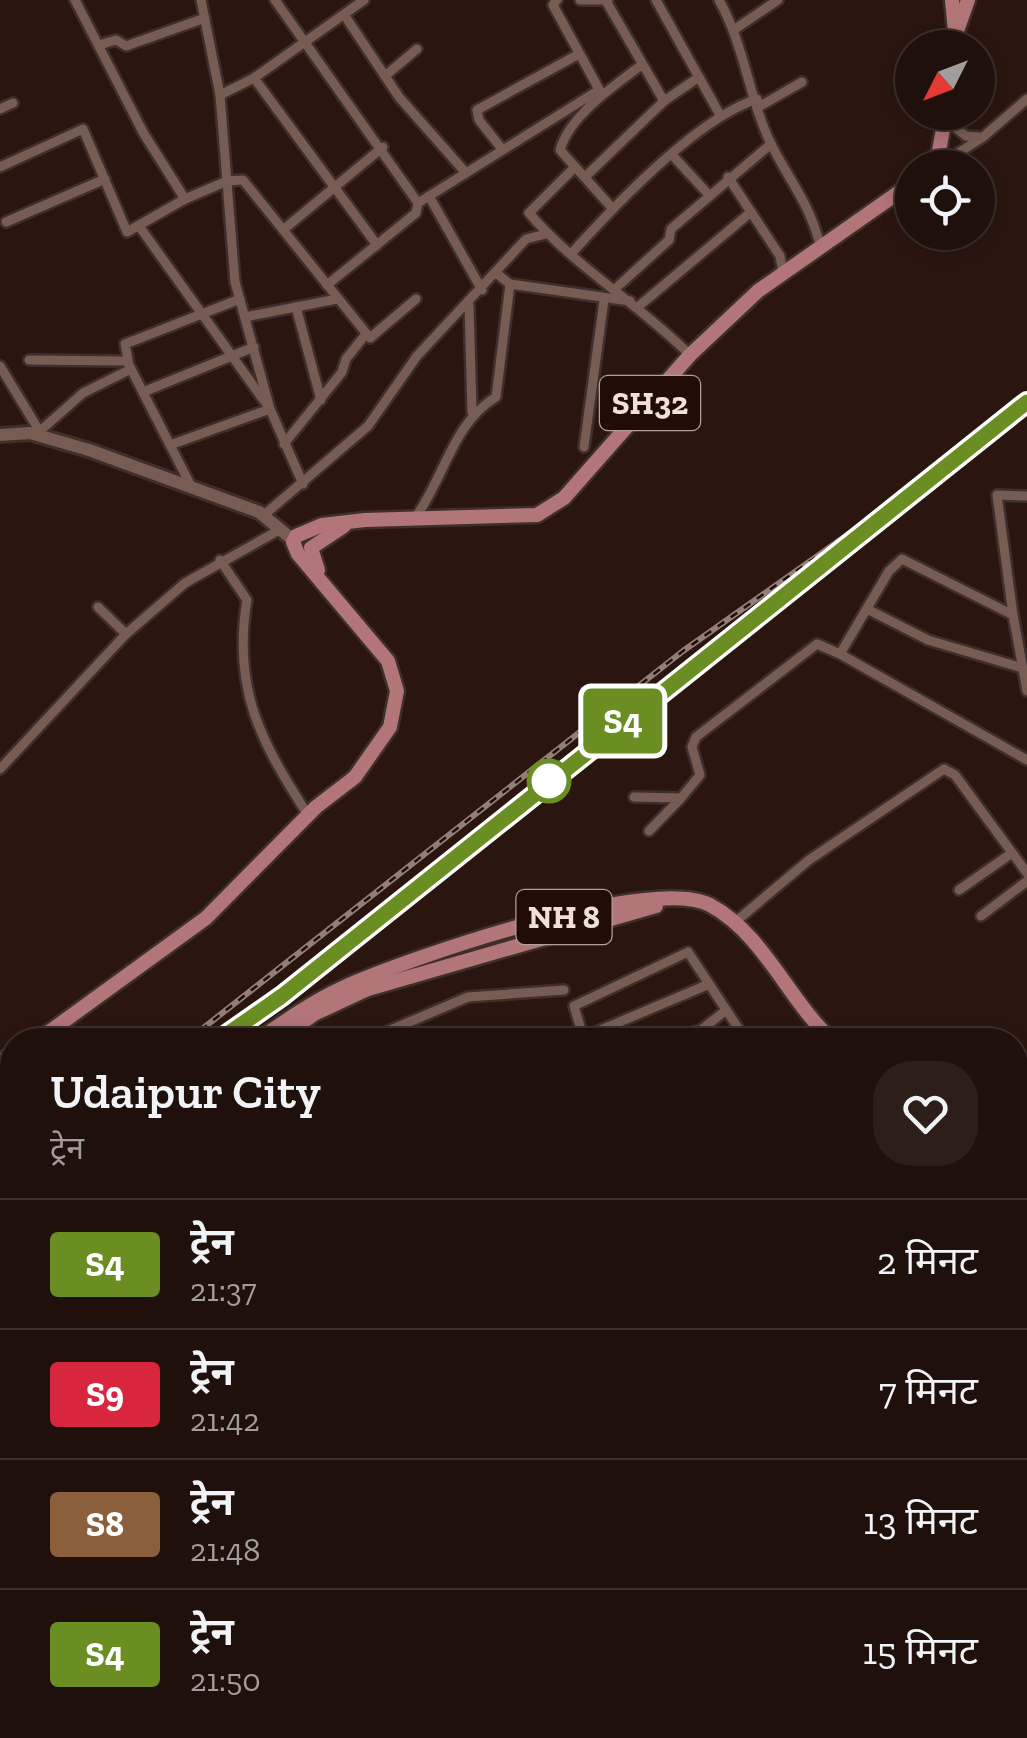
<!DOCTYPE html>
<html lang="hi">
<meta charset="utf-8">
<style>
:root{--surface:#20100b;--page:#2d1e19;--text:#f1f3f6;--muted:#a29d9d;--line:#3d302c}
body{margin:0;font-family:"Zilla Slab","Noto Sans Devanagari",serif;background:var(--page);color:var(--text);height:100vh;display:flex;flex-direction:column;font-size:38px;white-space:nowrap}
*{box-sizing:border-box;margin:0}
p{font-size:32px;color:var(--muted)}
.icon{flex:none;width:55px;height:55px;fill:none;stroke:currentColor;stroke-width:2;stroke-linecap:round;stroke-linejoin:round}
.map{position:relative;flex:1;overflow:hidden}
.drawer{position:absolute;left:0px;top:1028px;width:1028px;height:712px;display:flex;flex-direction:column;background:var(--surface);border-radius:40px 40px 0 0;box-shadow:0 5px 15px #0003,0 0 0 2px var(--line)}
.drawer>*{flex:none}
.badge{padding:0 20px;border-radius:8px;font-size:35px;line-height:65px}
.needle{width:65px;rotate:228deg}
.controls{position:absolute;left:895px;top:30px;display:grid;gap:20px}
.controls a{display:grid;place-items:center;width:100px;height:100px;border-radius:50%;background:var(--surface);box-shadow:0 5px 15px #0003,0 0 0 2px var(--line);font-size:50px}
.map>.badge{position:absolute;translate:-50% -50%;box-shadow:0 0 0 5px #fff}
.round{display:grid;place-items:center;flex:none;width:105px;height:105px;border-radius:40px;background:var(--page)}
.head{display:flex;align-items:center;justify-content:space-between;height:170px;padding:0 50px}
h1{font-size:48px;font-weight:600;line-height:75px}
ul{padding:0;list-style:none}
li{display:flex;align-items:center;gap:30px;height:130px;padding:0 50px;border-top:2px solid var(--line)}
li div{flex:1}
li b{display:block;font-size:38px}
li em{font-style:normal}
li .badge{min-width:110px;font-weight:700;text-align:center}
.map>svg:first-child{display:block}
</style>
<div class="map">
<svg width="1027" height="1738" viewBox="0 0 1027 1738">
<rect width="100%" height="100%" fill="#2b160f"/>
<!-- green -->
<polygon fill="#314320" points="136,1728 978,1728 978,1738 125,1738"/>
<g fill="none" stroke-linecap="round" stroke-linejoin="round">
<defs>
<g id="street">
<polyline points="201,0 220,95 235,282 270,409 303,484"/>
<polyline points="275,0 418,203"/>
<polyline points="557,0 553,5 601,93"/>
<polyline points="580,0 608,0"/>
<polyline points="656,0 720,115"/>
<path d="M719,0C745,46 749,100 772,146C792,185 807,199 820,244"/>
<polyline points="606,1 664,101"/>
<polyline points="345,16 399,97 466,173"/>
<polyline points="735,29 778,0"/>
<polyline points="99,45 116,40 126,46 205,18"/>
<polyline points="385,76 417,49"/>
<polyline points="254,78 377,245"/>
<polyline points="220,95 254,78 364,0"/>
<polyline points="760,106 802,82"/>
<polyline points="0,109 13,103"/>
<polyline points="946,120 966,136 980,137"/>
<polyline points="502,149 479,120 477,110 579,54"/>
<polyline points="673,156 709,195"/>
<polyline points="938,166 983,137 1027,99"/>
<polyline points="0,167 83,129 127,232 185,199 144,134 75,0"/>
<path d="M575,167L529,213C575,267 639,304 690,355"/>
<polyline points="585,177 664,101 699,77"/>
<polyline points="728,177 780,256 783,273"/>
<polyline points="429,196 482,290"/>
<polyline points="185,199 227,181 243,180 370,338 416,299"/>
<path d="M613,209L560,150C570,115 613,87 640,66"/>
<polyline points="6,222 105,179"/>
<polyline points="139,226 270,409 170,445"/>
<polyline points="283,230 383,147"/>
<path d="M571,254C615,205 696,119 757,99"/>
<polyline points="496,273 510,284 630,301"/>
<polyline points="327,285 416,213 418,203 599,90"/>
<polyline points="616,288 669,240 671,229 771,144"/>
<polyline points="469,305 472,412"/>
<polyline points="639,306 751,212"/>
<polyline points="296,307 321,400"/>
<polyline points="245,317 337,299"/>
<polyline points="29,360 127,361"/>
<polyline points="0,366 40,432"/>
<polyline points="143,392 254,347"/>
<polyline points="40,431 83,393 131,369"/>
<polyline points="284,444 342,372 346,359 366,334"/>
<polyline points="584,447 604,300"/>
<polyline points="191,486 129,365 125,344 240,299"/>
<polyline points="264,515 368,426 417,356 526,239 546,234"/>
<path d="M415,518C445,477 452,424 496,397L510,284"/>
<path d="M220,560L247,600C232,689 261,742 308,815"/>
<polyline points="98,607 126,634"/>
<polyline points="867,609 928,640 1019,667"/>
<polyline points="1013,615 997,495 1027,496"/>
<polyline points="840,654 1027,760"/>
<polyline points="0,769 126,634 185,583 281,529"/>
<polyline points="634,797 681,798 649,831"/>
<polyline points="681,798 700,775 692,747 696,737 817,644 840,654 889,571 902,559 1013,615 1027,691"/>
<polyline points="959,890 1012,853"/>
<polyline points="981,916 1027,881"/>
<polyline points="734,923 809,860 944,769 955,775 1027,873"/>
<polyline points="701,1030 725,1011"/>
<polyline points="584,1037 707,985"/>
<polyline points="367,1040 468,997 564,990"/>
<polyline points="584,1040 574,1006 688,952 746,1040"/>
<polyline points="670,1040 701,1030 706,1040"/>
<polyline points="1015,1105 1027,1104"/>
<polyline points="1015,1147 1027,1147"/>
<polyline points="1015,1198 1027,1199"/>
<polyline points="1015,1227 1027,1226"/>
<polyline points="0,1298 12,1287"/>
<polyline points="1015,1326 1027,1338"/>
<polyline points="1017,1329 1027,1300"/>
<polyline points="0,1338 12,1327"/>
<polyline points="1015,1384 1023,1395"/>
<polyline points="0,1396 12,1385"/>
<polyline points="0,1424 12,1438 0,1449"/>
<polyline points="1015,1440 1027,1443"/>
<polyline points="1015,1476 1027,1479"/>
<polyline points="0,1518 12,1533"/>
<polyline points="0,1544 12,1534"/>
<polyline points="0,1592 12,1583"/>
<polyline points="1015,1608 1027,1580"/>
<polyline points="1015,1686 1027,1690"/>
<polyline points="0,1701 12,1690"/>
<polyline points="105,1738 117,1728"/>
<polyline points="1021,1738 1027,1695"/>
</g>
<polyline id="secondary" points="0,435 30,433 89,450 259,512 293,540"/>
<g id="primary">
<polyline points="952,0 955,31"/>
<polyline points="951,48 968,0"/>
<polyline points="936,168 946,112"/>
<polyline points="318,570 311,548 344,526"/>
<polyline points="38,1040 206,918 316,807 355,777 390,727 397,691 388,661 298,554 293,542 296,536 322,525 365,520 537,515 564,498 690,355 758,291 912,183"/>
<path d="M258,1040C285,1021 312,1002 342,988C406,959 651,874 710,905C764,934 788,1000 832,1040"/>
<polyline points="278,1040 314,1014 368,989 656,906"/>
<polyline points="0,1061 12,1054"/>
<polyline points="1015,1076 1027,1077"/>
<polyline points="0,1236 12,1226"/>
<polyline points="0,1250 12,1241"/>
</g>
</defs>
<!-- street casing -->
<use href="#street" stroke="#3e2f2c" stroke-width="14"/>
<!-- secondary casing -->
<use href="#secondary" stroke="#3e2f2c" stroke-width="18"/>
<!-- primary casing -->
<use href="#primary" stroke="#3e2f2c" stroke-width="19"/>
<!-- street -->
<use href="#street" stroke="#775c53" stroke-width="9"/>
<!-- secondary -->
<use href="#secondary" stroke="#775c53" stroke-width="12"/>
<!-- primary -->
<use href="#primary" stroke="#b27578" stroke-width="14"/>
<defs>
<g id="rail">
<polyline points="188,1040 683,651 874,516 1027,396"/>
<polyline points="219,1040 282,996 764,610"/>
<polyline points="0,1194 12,1185"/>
</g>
</defs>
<!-- rail casing -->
<use href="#rail" stroke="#917f78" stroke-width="6"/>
<!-- rail -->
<use href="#rail" stroke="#210d06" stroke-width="2.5" stroke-dasharray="8" stroke-linecap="butt"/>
</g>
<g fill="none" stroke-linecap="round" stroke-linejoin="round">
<defs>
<polyline id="line" points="219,1040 282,996 1027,402"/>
</defs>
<!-- line casing -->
<use href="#line" stroke="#fff" stroke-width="22"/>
<!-- line -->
<use href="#line" stroke="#6b8e23" stroke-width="15"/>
</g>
<!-- markers -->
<circle fill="#fff" stroke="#6b8e23" stroke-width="5" cx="549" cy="781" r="20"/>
<g text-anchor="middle" stroke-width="8" stroke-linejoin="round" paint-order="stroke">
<!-- shield labels -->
<g fill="#210d06" stroke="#b1a19a" stroke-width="2.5">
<rect x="600" y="376" width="100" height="54" rx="8"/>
<rect x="516.5" y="890" width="95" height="54" rx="8"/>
</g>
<g font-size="32" font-weight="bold" fill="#efe0da">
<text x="650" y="414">SH32</text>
<text x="564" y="928">NH 8</text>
</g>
</g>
</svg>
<div class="controls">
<a><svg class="needle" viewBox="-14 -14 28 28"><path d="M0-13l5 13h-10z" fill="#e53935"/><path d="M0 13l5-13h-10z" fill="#a29d9d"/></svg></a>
<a><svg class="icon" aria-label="locate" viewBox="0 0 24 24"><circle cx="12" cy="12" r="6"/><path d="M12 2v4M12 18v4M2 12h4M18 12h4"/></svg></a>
</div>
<b class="badge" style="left:623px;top:721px;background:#6b8e23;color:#fff">S4</b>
<section class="drawer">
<div class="head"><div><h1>Udaipur City</h1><p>ट्रेन</p></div><a class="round"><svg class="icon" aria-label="heart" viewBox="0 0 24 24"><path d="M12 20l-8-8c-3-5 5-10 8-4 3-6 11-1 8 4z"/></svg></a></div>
<ul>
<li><span class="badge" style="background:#6b8e23;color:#fff">S4</span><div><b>ट्रेन</b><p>21:37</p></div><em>2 मिनट</em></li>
<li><span class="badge" style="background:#d7263d;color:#fff">S9</span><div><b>ट्रेन</b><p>21:42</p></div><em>7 मिनट</em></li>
<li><span class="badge" style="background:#8b5e3c;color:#fff">S8</span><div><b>ट्रेन</b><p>21:48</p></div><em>13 मिनट</em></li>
<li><span class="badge" style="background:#6b8e23;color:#fff">S4</span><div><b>ट्रेन</b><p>21:50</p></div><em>15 मिनट</em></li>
</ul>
</section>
</div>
